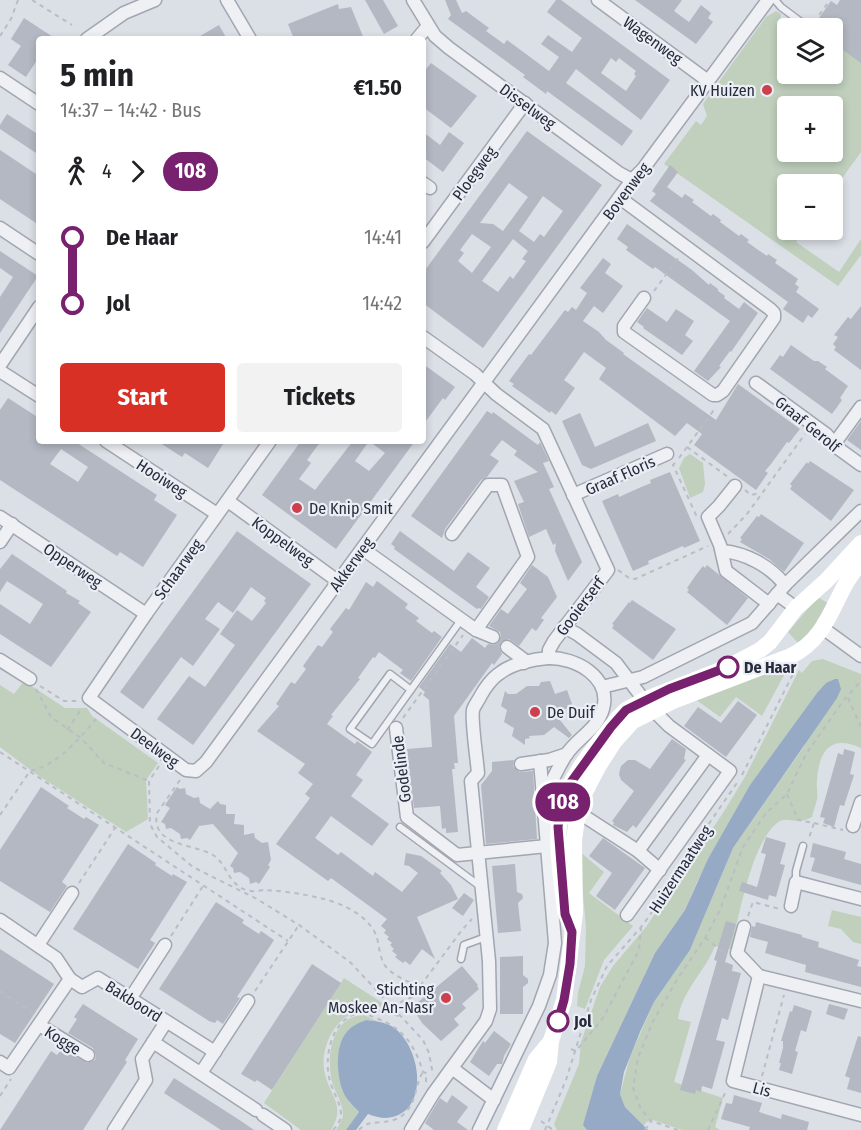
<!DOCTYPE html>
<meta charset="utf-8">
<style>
:root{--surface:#fff;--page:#f2f2f2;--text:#202124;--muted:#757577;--accent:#d93025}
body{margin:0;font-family:"Fira Sans Condensed",sans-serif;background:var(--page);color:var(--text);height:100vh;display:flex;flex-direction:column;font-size:22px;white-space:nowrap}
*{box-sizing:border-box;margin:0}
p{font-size:20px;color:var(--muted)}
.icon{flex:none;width:33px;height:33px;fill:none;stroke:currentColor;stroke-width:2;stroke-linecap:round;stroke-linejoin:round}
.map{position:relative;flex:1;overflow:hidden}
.side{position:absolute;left:36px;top:36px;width:390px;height:408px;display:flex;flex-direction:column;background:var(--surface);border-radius:6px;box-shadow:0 3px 9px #0003}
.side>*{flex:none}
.badge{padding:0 12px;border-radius:20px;font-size:21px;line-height:39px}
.buttons{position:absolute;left:777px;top:18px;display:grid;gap:12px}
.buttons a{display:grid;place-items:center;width:66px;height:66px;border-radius:6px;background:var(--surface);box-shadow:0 3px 9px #0003;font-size:30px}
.map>.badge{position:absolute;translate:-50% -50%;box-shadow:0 0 0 3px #fff}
.legs{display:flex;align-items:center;gap:9px;height:66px;padding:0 24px;font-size:20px}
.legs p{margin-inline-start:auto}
.summary{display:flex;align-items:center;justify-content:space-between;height:102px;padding:0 24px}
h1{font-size:33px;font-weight:700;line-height:45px}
.button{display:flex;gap:12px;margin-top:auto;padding:12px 24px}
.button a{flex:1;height:69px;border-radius:6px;background:var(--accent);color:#fff;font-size:24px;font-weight:700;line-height:69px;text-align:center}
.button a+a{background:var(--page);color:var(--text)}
ul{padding:0 24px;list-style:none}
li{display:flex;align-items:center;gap:21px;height:66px;font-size:22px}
li i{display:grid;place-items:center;width:9px;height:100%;margin:0 8px;background:currentColor}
li i::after{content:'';width:15px;height:15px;margin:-8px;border:4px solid;border-radius:50%;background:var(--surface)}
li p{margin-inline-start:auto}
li:first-child i{background:linear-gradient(#0000 50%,currentColor 0)}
li:last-child i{background:linear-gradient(currentColor 50%,#0000 0)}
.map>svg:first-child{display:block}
</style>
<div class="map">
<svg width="861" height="1130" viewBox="0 0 861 1130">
<rect width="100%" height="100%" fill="#dbdfe6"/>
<!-- green -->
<g fill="#c0d0bd" fill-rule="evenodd">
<path d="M776,11L781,14L780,23L787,29L788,74H832L833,56L842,47L861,61V152L833,191L832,184H788V230H805L796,242L839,272L861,239V255L838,286L664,164L696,121L701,125L707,116L703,104L766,17ZM788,106H832V152H788Z"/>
<polygon points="690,454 703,463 705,484 703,492 690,498 679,468 684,458"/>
<polygon points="818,597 829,604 817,620 817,627 798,643 788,632"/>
<path d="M823,659L861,674V748C831,734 819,750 817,780C816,786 818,793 817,799C816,805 813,811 812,817C808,819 803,821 799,821C791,821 784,817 777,823C751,844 739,917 731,949L715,946C705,972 682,990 678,1019L691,1022L674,1082L723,1098L715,1127L720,1130H682L653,1120L646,1122L644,1126L625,1107L620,1094L630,1057L654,1002L690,950L733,848L805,745L826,683L750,785L697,882L685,910L655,953L597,1076L584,1125L587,1130H557L554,1124L579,1064L581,1042L600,987L613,966L646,927L723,813L745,777L799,670L802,673L812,661Z"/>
<polygon points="784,662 789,666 762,716 736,697 720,717 695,699"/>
<polygon points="24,681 65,708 87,708 92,716 158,763 146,780 148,819 126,832 36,774 0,747 0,685 14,694"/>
<polygon points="579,851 604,872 589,893 633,926 604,960 585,1009 577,1006 578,993 585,966 586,927"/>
<polygon points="832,910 861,917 861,944 853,942 841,929 828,926"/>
<path d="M344,978L387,1006C376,1007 365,1008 355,1012C334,1020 321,1047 324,1069C328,1096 347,1103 331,1130H301L264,1103Z"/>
<path d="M364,1015L377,1021L366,1020L341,1043L338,1058L342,1090L349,1102L359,1112L346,1130H336C339,1125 343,1120 343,1113C342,1100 333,1090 331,1077C327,1052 333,1016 364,1015Z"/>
</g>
<!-- water -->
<g fill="#96aac6">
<polygon points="835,679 838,679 841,689 837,698 733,848 690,950 654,1002 640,1032 624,1072 620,1094 625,1107 648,1130 587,1130 583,1125 597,1076 655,953 685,910 708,859 750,785 817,693 826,683"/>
<path d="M366,1020C375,1021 385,1022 393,1027C422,1047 431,1115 386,1118C380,1118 373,1116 368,1114L356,1130H346L359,1112C352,1105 345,1098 342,1089C337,1073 335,1047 346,1033C351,1026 359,1023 366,1020Z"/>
</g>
<!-- building -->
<g fill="#b3b8c2" fill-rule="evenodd">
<polygon points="365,0 383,0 398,26 384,34"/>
<path d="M445,0H456L462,13L466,11L489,28L486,31L504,44L507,40L549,71L559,57L541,44L548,35L572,52L582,38L547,12L556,0H561L670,80L641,120L576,69L566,83L633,131L622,146L547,91L546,94L523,77L525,75L448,19L451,15ZM611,58L616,62L619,58L636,71L634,74L636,76L626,91L601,73Z"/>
<polygon points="635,0 682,0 674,11 689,22 701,5 711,13 708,18 713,22 696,44"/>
<polygon points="840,0 861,0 861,63 843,50 842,45 832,38 832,28 819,28 814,25 831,1 837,5"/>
<polygon points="338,4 339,9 351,7 364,39 294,39 288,24"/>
<polygon points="24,18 56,39 39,39 39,57 26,77 8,65 21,46 11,39"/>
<polygon points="219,25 227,39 195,39"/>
<polygon points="431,63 477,96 451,128 423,107 423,73"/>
<polygon points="7,114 39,135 39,155 0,129 0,125"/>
<path d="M527,131L602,185L483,348L423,303V273ZM509,183L528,197L503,231L493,224L480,223ZM543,196L563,211L544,237L540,234L534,242L519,231ZM472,234L491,247L472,273L458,261L464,253L460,250ZM513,239L528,251L522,259L526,261L513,279L510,276L498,292L482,281Z"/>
<polygon points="423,132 440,145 449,132 464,143 443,172 423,157"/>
<polygon points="0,150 39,176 39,225 0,199"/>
<polygon points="670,165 678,172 667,187 682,198 685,194 694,200 692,202 711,216 713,214 721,220 720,222 739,236 741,234 749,240 747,242 767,256 768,254 777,260 775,263 798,279 795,284 799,287 796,292 819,309 812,318 808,315 803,323 783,309 788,302 650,201 656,194 652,191"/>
<polygon points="627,224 692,270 709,285 710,283 718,289 718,291 725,296 724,298 739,309 744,302 758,313 731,352 730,351 719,366 721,367 708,381 694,371 730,321 655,267 653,269 626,250 628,247 617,239"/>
<polygon points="0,251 38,276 0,333 0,297 13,277 0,268"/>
<polygon points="603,258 611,264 605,273 623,286 603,313 594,306 583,321 599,332 606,340 624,353 623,354 716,420 738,384 800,429 789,443 787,442 771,464 765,471 768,473 756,490 694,445 702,434 687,423 675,436 599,379 606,368 584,352 564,380 575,388 556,415 551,411 550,413 512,386 514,384 509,381 529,354 531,355 565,310 568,312 572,307 576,310 587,293 580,288"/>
<polygon points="861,306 861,370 834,350 836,347 833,344 838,337 834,335 848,317 851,319"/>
<polygon points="647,308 667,322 676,309 694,321 685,335 693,341 682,355 643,328 644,327 637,322"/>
<polygon points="791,345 814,361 818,361 827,367 825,369 848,386 840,398 842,400 832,414 770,369 780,355 783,357"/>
<polygon points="423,364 455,387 445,400 443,398 423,425"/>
<path d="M8,398L39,418V441H74L157,495L154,500L177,515L143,567L120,552L117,556L0,480V410ZM61,449L88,467L78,482L50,464Z"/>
<polygon points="487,411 492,414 493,412 538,445 540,442 549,461 543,463 554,487 549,489 582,562 568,581 555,551 556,543 553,545 546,529 529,537 518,504 524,502 514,481 538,472 514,455 517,451 502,440 490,455 499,461 487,477 481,480 445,529 442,538 411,516"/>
<polygon points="580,413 595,447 648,423 656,441 591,469 582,465 562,421"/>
<polygon points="861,421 861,450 847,440"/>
<polygon points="157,441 225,441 208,468 185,453 182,457"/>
<path d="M301,441H321L307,460L311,463L299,479L315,490L353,441H415L336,549L262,495ZM369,441L385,453L369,471L355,461Z"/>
<polygon points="810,461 854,490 831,521 790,489 792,486 790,484 807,462 808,464"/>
<polygon points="670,472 700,541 684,548 683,546 648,561 649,564 633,571 602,501 618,494 619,497 639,488 651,483 650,480"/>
<polygon points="761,514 804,543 784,572 769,559 740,542 742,539 740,538 757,516 759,517"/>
<polygon points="237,531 311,584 193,745 157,719 189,676 205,687 235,645 220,634 237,610 252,621 266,603 264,601 266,598 251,587 233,613 218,602 205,619 220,629 193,666 181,657 143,709 120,692"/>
<polygon points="400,531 454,571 468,552 490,568 476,587 489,597 481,609 479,608 477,609 394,549 395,547 391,544"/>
<polygon points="12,554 67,591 66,593 80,601 78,603 91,612 51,667 0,634 0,604 30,624 43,604 7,581 0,592 0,569"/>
<polygon points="532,565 548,577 557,597 541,618 544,620 536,631 532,628 519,646 509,639 501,642 499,647 502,654 494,665 492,663 454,716 458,763 454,763 455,769 452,769 458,832 446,833 446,828 442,829 440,806 414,808 407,749 432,747 429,700 423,695 425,692 419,687 450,644 461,652 472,638 485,648 488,644 494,645 498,643 501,636 500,632 489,626 501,609 508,614 527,589 520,583"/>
<polygon points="707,565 748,598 727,625 687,592 689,590 687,588 696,575 703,566 705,568"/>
<polygon points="377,581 408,604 405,608 419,618 416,621 432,633 434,631 442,637 411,681 400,673 403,670 379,652 375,658 373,657 358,678 360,679 331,715 333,716 327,724 355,744 357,741 372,752 356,775 363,780 351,796 389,824 372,846 331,816 315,838 338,855 341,852 373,876 375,872 402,892 418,873 409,866 404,865 406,853 421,856 442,871 440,873 451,885 458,899 417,917 435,959 422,949 410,965 405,961 403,963 395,957 397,955 392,951 394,949 390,945 392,943 387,939 389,937 384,933 386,930 381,926 387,919 331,878 328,881 276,844 310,798 305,794 313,784 298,773 305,764 257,731 279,706 276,704 291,682 295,684 306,669 303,666 318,645 322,647 333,632 330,629 346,608 349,610 366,582 373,587"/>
<polygon points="632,600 676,629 653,660 612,628 614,625 612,624 629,602 630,603"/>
<polygon points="550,681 555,694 567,690 572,704 566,709 563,710 564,717 560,720 572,735 569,738 554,727 544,735 529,736 530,738 525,739 525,745 512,736 514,728 504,722 507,710 501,706 505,691 508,694 516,694 527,686 539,686 541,682"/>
<polygon points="738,701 757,715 726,757 684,726 698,707 721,723"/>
<polygon points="672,739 686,749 684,759 686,760 636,828 633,825 627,832 613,825 614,823 612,821 634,791 621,780 619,774 621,766 628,760 635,760 650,769"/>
<polygon points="844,749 855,752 850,774 854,775 844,806 840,805 834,827 823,823 825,818 820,817 838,753 843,755"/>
<polygon points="514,760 513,766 519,772 533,771 537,839 486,844 481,785 492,771 492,762"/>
<polygon points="41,787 69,806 67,808 84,819 86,817 99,825 62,882 67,886 50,912 0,881 0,850"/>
<polygon points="177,787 180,789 185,788 186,794 194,798 199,797 200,803 210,809 218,801 220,804 226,805 226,814 235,814 234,824 244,825 244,835 254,833 255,838 262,843 268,842 271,860 268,865 270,867 259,884 256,882 250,884 249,878 240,872 234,873 233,868 230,866 238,853 213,824 199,826 190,840 187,838 181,839 180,834 171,828 166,829 165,824 161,822 170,808 165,805"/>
<polygon points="766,837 786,843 780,864 785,865 776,897 769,895 768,900 739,891 742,882 757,887 766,854 761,853"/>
<polygon points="603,838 645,868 615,910 596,896 612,873 589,856"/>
<polygon points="813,843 846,852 844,859 861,864 861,885 811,871 815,858 810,857"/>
<polygon points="128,844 156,863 155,865 172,876 173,874 187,882 150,940 155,943 138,969 73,929"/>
<polygon points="515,864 517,892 522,894 523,898 518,903 521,931 498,933 492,866"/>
<polygon points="464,893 474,900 463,916 452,908"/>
<polygon points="216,902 244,920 242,923 259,934 261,931 274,940 237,997 240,998 223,1024 217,1020 215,1023 209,1021 159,989"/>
<polygon points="726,921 736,924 725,962 733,965 732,971 741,973 728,1020 722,1018 716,1040 725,1042 712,1089 702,1086 701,1092 696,1090 695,1094 680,1090 717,961 714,960"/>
<polygon points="756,922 802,935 802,937 819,942 818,947 859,960 857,966 861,967 861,987 805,972 806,965 765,953 768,942 750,937 752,926 755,927"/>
<polygon points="0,949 54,984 15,1043 0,1034"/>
<polygon points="523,956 523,975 528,979 528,983 523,987 523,1014 500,1014 500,957"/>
<polygon points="312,964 341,983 272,1090 257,1080 255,1082 241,1074"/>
<polygon points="462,966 478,985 477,986 479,989 462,1004 466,1008 454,1019 459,1025 441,1041 422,1023 412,1007"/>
<polygon points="83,1004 138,1039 125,1060 127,1062 83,1130 0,1130 51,1051 57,1055 62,1049 87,1063 95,1060 96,1055 93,1048 68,1033 77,1019 74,1017"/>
<polygon points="829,1004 848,1009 844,1020 826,1014"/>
<polygon points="794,1005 812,1011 806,1032 801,1030 795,1051 798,1052 792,1074 779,1070 781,1063 779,1063 783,1048 783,1041 781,1041 790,1011 792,1012"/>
<polygon points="494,1031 511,1044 504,1056 502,1064 497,1064 489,1076 470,1062 483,1041 485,1043"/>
<polygon points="858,1036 861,1037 861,1093 847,1089 850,1078 845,1076"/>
<polygon points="174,1078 241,1121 254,1130 221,1130 164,1093"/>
<polygon points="452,1095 468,1107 457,1122 468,1130 434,1130 425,1123 440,1098 447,1103"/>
<polygon points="734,1095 762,1103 759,1112 781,1119 782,1114 809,1122 807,1130 749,1130 750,1127 721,1119 726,1103 732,1104"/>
</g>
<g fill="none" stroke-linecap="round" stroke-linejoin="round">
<defs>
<g id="lane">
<polyline points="775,0 781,7 809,28"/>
<polyline points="832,46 838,49"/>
<polyline points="411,690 390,674 350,729 372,744 461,620"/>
<polyline points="400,827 481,887"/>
<polyline points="796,882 796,871 803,846"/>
<polyline points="461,959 464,945 486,937"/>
</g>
<g id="street">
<polyline points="227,0 250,39"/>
<polyline points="413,0 435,36 449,48 619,173 632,180"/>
<polyline points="598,0 708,81"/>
<polyline points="87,39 124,13 155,0"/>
<polyline points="417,39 428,26"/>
<polyline points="0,78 39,104"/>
<polyline points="423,183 430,188"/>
<polyline points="620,198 770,309 774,313 774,318 723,391 717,395 713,395 624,332 624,326 644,298"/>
<polyline points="0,228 39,254"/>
<polyline points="423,242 525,103"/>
<polyline points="423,337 475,374 496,394 543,429 608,570 554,641 549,650 549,658"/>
<polyline points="0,365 39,307"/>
<polyline points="0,371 39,396"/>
<polyline points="756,383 826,434 839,449 861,465"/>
<polyline points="106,441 217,514"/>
<polyline points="270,441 146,614 89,698 186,770 196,771 206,762 632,180 643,169 768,0"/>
<polyline points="834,444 861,407"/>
<polyline points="735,486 719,506 708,517 720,545 726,571 769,604"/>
<polyline points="573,495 667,454"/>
<polyline points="228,501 339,582"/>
<polyline points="0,517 146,614"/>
<polyline points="452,534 488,485 502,485 528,557 476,630"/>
<polyline points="0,542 12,524"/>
<polyline points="363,549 476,630 493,637"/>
<path d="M722,551C746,553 770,566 785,585"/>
<polyline points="777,594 796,608"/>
<polyline points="564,627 577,634 616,663 644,700"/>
<polyline points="824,629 861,656"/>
<polyline points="507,647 523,659 524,663"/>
<polyline points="0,660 30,679"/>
<polyline points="602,687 643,677 752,623 785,585 861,511"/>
<polyline points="396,728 407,817 457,855 547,846"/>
<polyline points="521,764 549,760 567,754"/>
<polyline points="573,809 638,851 660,870"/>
<polyline points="853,826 861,802"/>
<polyline points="638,851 708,755"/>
<polyline points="791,906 796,882 861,899"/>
<polyline points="627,915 730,771 669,726 653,710"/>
<polyline points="0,920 56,958 70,979 82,987 98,978 215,1052"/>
<polyline points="744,927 737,953 759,976 861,1001"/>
<polyline points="38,945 72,893"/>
<polyline points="759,976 733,1081 861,1115"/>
<polyline points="130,999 165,945"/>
<polyline points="39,1025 88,1055"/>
<polyline points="153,1042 256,1110"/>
<polyline points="0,1062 9,1068 70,979"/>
<polyline points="452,1068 494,1100"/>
<polyline points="201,1073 248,1001"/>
<polyline points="263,1115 285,1130"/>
<polyline points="114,1130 146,1080 142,1059 166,1022"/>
<path d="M411,1130L433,1094L486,1021L490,1009L489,961L471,781L478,773C477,760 471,720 473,710C474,706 478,701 480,697C484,689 492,678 500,673C511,664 533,659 548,658C575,657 612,677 603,709C597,730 577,738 566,755C557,769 550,785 543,800"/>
<polyline points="479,1130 539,1006 550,975 555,943 540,761"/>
</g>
</defs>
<!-- lane casing -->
<use href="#lane" stroke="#a1a6b0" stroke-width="9"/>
<!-- street casing -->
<use href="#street" stroke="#a1a6b0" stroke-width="15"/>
<!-- path -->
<g stroke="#babdc4" stroke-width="2" stroke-dasharray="4.5 4.5" stroke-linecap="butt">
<polyline points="32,0 72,25"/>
<polyline points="814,22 830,0"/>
<polyline points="0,36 11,19 18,0"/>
<polyline points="654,291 679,257"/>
<polyline points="687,447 728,477"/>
<polyline points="679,458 716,407"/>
<polyline points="675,463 673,465 697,517"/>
<polyline points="745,490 751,495 756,494 760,497"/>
<polyline points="728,534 747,514 805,434"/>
<polyline points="618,570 629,578 635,579 708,546"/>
<polyline points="40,686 64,701 77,701"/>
<polyline points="36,689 51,717 81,738 104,763 149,781"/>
<polyline points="848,698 861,727"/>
<polyline points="403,718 463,635"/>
<polyline points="67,730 82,708"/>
<polyline points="0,752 288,941"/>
<polyline points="159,766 149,781 150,824 157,837 193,867 257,899 299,925 350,962 423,1040 429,1053 433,1075"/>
<polyline points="742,775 795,670"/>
<path d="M180,780L157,813C150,846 195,844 213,855C228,864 228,888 251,891C256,892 261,890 265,890C283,891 303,894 320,898C341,903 367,914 376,935C380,946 379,961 388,969C396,977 410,982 420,988"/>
<polyline points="787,794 798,820 814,823 809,838"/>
<path d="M0,815L30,771C59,764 77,741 96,719"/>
<polyline points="814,823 843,830"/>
<polyline points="79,883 115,828"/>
<polyline points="748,916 753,902 780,909"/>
<polyline points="171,936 203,886"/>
<path d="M705,938C713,942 717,950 726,953"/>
<polyline points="0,991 33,1013"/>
<polyline points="255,991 299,925"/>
<polyline points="392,1006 412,997 462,930 472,919"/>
<path d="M399,1016C386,1011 376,1010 362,1013C397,1024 412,1036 423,1072L426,1073V1082"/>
<polyline points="571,1049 576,1051 603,1018 639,950 641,928"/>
<polyline points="762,1076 784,995"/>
<polyline points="0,1096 11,1079"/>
<polyline points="541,1121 553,1130"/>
<path d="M333,1130C337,1125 342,1120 341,1113C340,1101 331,1089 329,1077C324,1054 333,1015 362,1013"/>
<path d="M359,1130C371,1116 390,1129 406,1112C417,1100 415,1084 423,1072"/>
<polyline points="545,1130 566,1080 591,1000 607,966 642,926 687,863 697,841 739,780"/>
<polyline points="645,1130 651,1121"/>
<polyline points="678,1130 651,1121 641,1109 633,1088 638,1058 652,1023 678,978 705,938 720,910 743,847 766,813 787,794 806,754 843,701 861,681"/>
<polyline points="708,1130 726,1091"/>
</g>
<!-- lane -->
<use href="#lane" stroke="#eef0f4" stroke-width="6"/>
<!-- street -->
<use href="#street" stroke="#eef0f4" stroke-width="12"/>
<!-- secondary -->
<g stroke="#fff" stroke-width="16">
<path d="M565,911C561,871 550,824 569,787C581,762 601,740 618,718L626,710L644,700L728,667L760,650L770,642L796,608L827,580L861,543"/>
<polyline points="505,1130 536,1059 551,1041"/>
<path d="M521,1130L549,1062L551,1041L564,1000L575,913L574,840L578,812L583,796L598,767L614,742L633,721L673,701L791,656C822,641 830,613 845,585C850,576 856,569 861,560"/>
</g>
</g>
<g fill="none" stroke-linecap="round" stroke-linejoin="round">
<defs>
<polyline id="line-1" points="558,1021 564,1000 570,964 572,932 565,914 558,827 561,808 569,785 611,727 626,710 669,689 728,667"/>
</defs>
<!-- line-1 casing -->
<use href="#line-1" stroke="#fff" stroke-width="14"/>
<!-- line-1 -->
<use href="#line-1" stroke="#77216f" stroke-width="9"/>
</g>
<!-- markers -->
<g fill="#cd3f4b" stroke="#ebeef4" stroke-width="2">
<circle cx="767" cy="90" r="6"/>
<circle cx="297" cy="508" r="6"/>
<circle cx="535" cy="712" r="6"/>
<circle cx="446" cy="998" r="6"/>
</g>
<g fill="#fff" stroke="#77216f" stroke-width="3">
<circle cx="728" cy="667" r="10"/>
<circle cx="558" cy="1021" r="10"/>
</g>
<g text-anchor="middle" stroke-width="4.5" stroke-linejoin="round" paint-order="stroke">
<!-- street labels -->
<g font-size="16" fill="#262c3c" stroke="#ebeef4">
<text transform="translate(653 40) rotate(36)" y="6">Wagenweg</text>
<text transform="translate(528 106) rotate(36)" y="6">Disselweg</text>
<text transform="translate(474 173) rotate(-54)" y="6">Ploegweg</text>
<text transform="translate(626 191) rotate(-53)" y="6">Bovenweg</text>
<text transform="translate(808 424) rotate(39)" y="6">Graaf Gerolf</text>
<text transform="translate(620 475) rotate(-24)" y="6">Graaf Floris</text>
<text transform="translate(162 478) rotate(33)" y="6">Hooiweg</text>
<text transform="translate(283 541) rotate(36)" y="6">Koppelweg</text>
<text transform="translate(351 564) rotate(-54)" y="6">Akkerweg</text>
<text transform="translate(73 565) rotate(34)" y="6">Opperweg</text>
<text transform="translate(178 569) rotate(-54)" y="6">Schaarweg</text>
<text transform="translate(580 606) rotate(-53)" y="6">Gooierserf</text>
<text transform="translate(155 747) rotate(36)" y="6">Deelweg</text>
<text transform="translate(401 769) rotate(-97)" y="6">Godelinde</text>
<text transform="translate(680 869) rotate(-57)" y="6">Huizermaatweg</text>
<text transform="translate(134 1001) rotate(32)" y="6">Bakboord</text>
<text transform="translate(63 1040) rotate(32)" y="6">Kogge</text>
<text transform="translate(762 1089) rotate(15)" y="6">Lis</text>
</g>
<!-- poi labels -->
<g font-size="16" fill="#262c3c" stroke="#ebeef4" text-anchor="end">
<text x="755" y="96">KV Huizen</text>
<text x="309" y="514" text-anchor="start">De Knip Smit</text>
<text x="547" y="718" text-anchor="start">De Duif</text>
<text x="434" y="995">Stichting<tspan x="434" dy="18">Moskee An-Nasr</tspan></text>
</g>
<!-- stop labels -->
<g font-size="16" font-weight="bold" fill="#262c3c" stroke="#ebeef4" text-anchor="start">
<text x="744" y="673">De Haar</text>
<text x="574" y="1027">Jol</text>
</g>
</g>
</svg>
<div class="buttons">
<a><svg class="icon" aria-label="layers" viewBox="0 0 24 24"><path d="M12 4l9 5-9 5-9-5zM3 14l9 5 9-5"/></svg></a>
<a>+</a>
<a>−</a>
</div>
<b class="badge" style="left:563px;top:802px;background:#77216f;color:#fff">108</b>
<section class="side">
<div class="summary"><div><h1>5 min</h1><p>14:37 – 14:42 · Bus</p></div><b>€1.50</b></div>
<div class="legs"><svg class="icon" aria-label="walk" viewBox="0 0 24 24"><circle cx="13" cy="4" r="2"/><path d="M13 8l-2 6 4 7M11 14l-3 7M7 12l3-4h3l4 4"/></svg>4<svg class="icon" aria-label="forward" viewBox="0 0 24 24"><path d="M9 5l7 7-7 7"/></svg><b class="badge" style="background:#77216f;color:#fff">108</b></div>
<ul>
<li><i style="color:#77216f"></i><b>De Haar</b><p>14:41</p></li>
<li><i style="color:#77216f"></i><b>Jol</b><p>14:42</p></li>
</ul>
<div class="button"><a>Start</a><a>Tickets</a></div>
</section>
</div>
